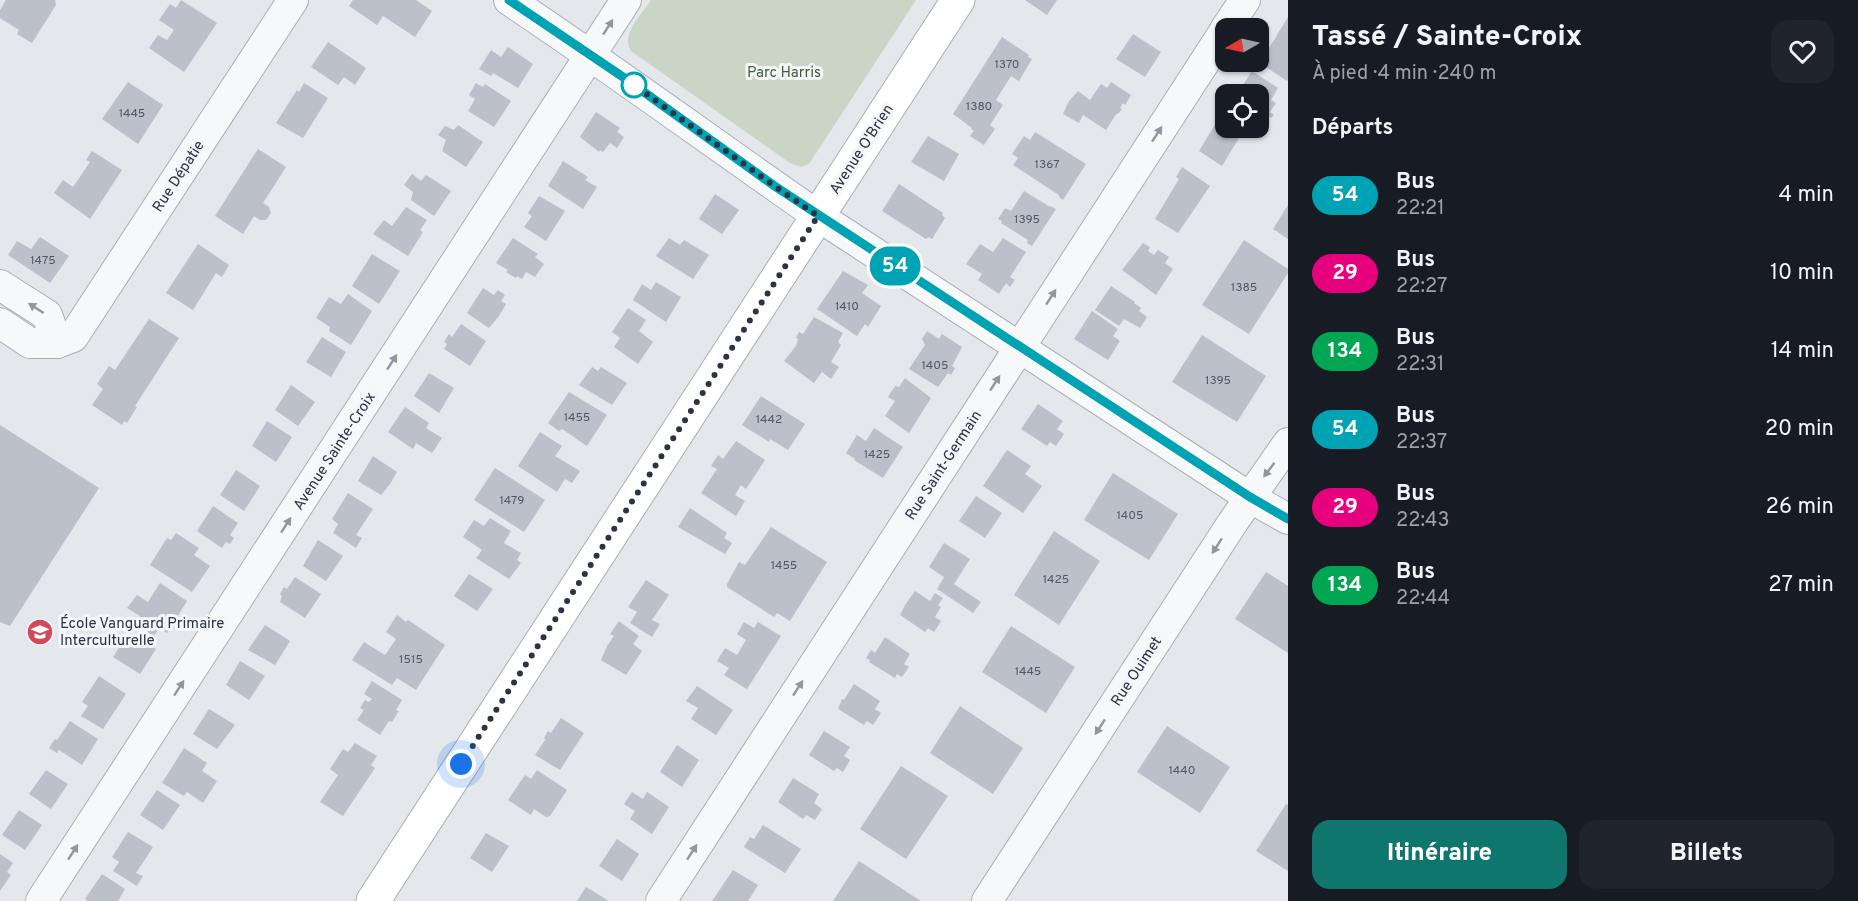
<!DOCTYPE html>
<html lang="fr">
<meta charset="utf-8">
<style>
:root{--surface:#171b24;--page:#20242c;--text:#f1f3f6;--muted:#9ea1a6;--accent:#0f766e}
body{margin:0;font-family:Overpass,sans-serif;background:var(--page);color:var(--text);height:100vh;display:flex;flex-direction:column;font-size:22px;white-space:nowrap}
*{box-sizing:border-box;margin:0}
p{font-size:20px;color:var(--muted)}
.icon{flex:none;width:33px;height:33px;fill:none;stroke:currentColor;stroke-width:2;stroke-linecap:round;stroke-linejoin:round}
.map{position:relative;flex:1;overflow:hidden}
.panel{display:flex;flex-direction:column;background:var(--surface);width:570px}
.panel>*{flex:none}
.badge{padding:0 12px;border-radius:20px;font-size:21px;line-height:39px}
.needle{width:39px;rotate:261deg}
.controls{position:absolute;left:1215px;top:18px;display:grid;gap:12px}
.controls a{display:grid;place-items:center;width:54px;height:54px;border-radius:12px;background:var(--surface);box-shadow:0 2px 4px #0004;font-size:30px}
.you{position:absolute;width:30px;height:30px;margin:-15px;border:4px solid #fff;border-radius:50%;background:#1a73e8;box-shadow:0 0 0 9px #1a73e833}
.map>.badge{position:absolute;translate:-50% -50%;box-shadow:0 0 0 3px #fff}
h2{padding:0 24px;font-size:22px;line-height:54px}
.round{display:grid;place-items:center;flex:none;width:63px;height:63px;border-radius:18px;background:var(--page)}
.head{display:flex;align-items:center;justify-content:space-between;height:102px;padding:0 24px}
h1{font-size:28px;font-weight:800;line-height:45px}
.button{display:flex;gap:12px;margin-top:auto;padding:12px 24px}
.button a{flex:1;height:69px;border-radius:18px;background:var(--accent);color:#fff;font-size:24px;font-weight:800;line-height:69px;text-align:center}
.button a+a{background:var(--page);color:var(--text)}
ul{padding:0;list-style:none}
li{display:flex;align-items:center;gap:18px;height:78px;padding:0 24px}
li div{flex:1}
li b{display:block;font-size:22px}
li em{font-style:normal}
li .badge{min-width:66px;font-weight:700;text-align:center}
main{display:flex;flex:1;min-height:0}
.map>svg:first-child{display:block}
</style>
<main>
<div class="map">
<svg width="1288" height="901" viewBox="0 0 1288 901">
<rect width="100%" height="100%" fill="#e4e7ec"/>
<!-- green -->
<path fill="#c9d6c5" d="M651,0H916L809,164L801,167L790,163L631,51C620,35 642,14 651,0Z"/>
<!-- building -->
<g fill="#bbc0ca">
<polygon points="6,0 55,0 56,5 32,43 17,34 19,30 0,18 0,10"/>
<polygon points="181,0 217,23 184,72 149,48 158,35 167,40 174,30 159,20 170,4 176,8"/>
<polygon points="353,0 416,0 432,11 415,37 383,16 377,25 349,6"/>
<polygon points="1025,0 1057,0 1047,15"/>
<polygon points="1288,17 1288,79 1287,81 1260,63"/>
<polygon points="1133,34 1161,52 1145,77 1116,59"/>
<polygon points="1002,37 1029,55 1028,57 1032,59 1019,81 1011,76 996,100 1003,105 990,125 995,129 984,145 970,136 974,131 971,129 972,128 953,114"/>
<polygon points="328,42 366,68 355,85 344,77 338,85 311,67"/>
<polygon points="508,47 533,64 518,88 493,73 491,76 479,69 491,50 501,57"/>
<polygon points="1252,71 1278,88 1271,100 1276,103 1270,112 1274,115 1271,118 1262,113 1260,117 1258,116 1258,94 1237,94"/>
<polygon points="128,82 163,105 138,144 102,119"/>
<polygon points="1111,82 1131,95 1125,105 1123,103 1120,108 1122,109 1118,114 1117,113 1106,130 1083,115 1079,123 1063,114 1069,101 1078,91 1090,100 1101,84 1107,88"/>
<polygon points="304,83 328,98 303,138 276,123 297,90 299,92"/>
<polygon points="476,83 483,87 485,84 511,101 494,127 468,111 475,99 469,95"/>
<polygon points="596,112 620,128 617,132 624,137 617,148 610,143 603,152 600,150 599,152 580,137"/>
<polygon points="1216,123 1239,138 1222,166 1199,151"/>
<polygon points="458,125 483,142 466,167 442,151 446,140 438,135 445,126 454,130"/>
<polygon points="1035,132 1086,164 1063,200 1059,197 1059,195 1013,165 1018,158 1012,154 1024,136 1030,140"/>
<polygon points="928,136 959,154 944,181 911,162"/>
<polygon points="258,149 286,167 263,203 269,207 271,213 266,220 260,220 254,216 243,234 215,216"/>
<polygon points="92,151 122,170 90,219 54,193 63,180 73,187 90,162 86,160"/>
<polygon points="563,161 588,177 585,180 597,187 583,209 548,186"/>
<polygon points="1182,167 1210,186 1178,233 1155,219 1179,179 1176,177"/>
<polygon points="412,174 421,181 426,175 451,191 434,216 411,200 413,192 404,185"/>
<polygon points="899,184 943,213 942,215 945,218 932,239 929,237 926,239 882,211"/>
<polygon points="1024,191 1050,207 1050,206 1056,209 1032,246 1027,243 1028,240 1001,223 1002,221 998,219 1005,208 1011,211"/>
<polygon points="715,194 739,210 722,234 699,219"/>
<polygon points="539,196 565,211 546,241 524,227 532,216 528,213"/>
<polygon points="1288,205 1288,239 1273,229"/>
<polygon points="406,207 427,220 420,230 423,232 408,256 373,234 384,220 392,226"/>
<polygon points="40,237 69,256 50,283 8,255 17,241 31,249"/>
<polygon points="513,238 538,254 535,257 544,264 535,277 526,272 522,279 517,276 516,278 506,272 508,270 496,263"/>
<polygon points="669,238 680,245 684,240 709,255 693,279 656,256"/>
<polygon points="1003,238 1026,252 1010,277 1015,280 1010,287 1006,283 999,294 978,280 982,274 966,264 980,244 993,252"/>
<polygon points="1244,240 1288,269 1288,273 1249,334 1202,305"/>
<polygon points="1143,243 1150,247 1148,251 1154,255 1158,250 1169,257 1165,263 1173,269 1156,295 1122,270"/>
<polygon points="198,244 229,265 222,277 216,273 193,310 166,293"/>
<polygon points="372,254 400,271 379,304 352,286"/>
<polygon points="843,271 868,285 862,293 881,306 868,327 865,324 857,336 817,309"/>
<polygon points="656,282 681,297 666,322 633,300 642,284 651,290"/>
<polygon points="1111,286 1135,302 1134,303 1141,308 1139,311 1147,317 1140,328 1124,319 1119,326 1095,310"/>
<polygon points="483,288 494,295 498,290 505,295 501,301 506,304 499,316 489,328 467,313"/>
<polygon points="348,294 372,311 351,345 329,331 330,327 316,318 329,297 341,304"/>
<polygon points="628,308 646,320 639,331 653,342 638,364 614,347 620,338 612,332"/>
<polygon points="1092,311 1118,329 1113,336 1120,341 1108,360 1074,339"/>
<polygon points="814,317 843,333 838,342 841,345 831,362 839,367 831,379 822,372 814,383 784,361 796,346 798,339 796,338 799,332 803,334"/>
<polygon points="149,319 179,338 135,406 137,407 127,423 124,421 122,425 92,405 103,389 97,384 109,366 115,370"/>
<polygon points="461,324 486,341 470,366 444,349 447,344 444,342 449,334 452,337"/>
<polygon points="927,331 939,339 942,334 962,347 952,366 955,368 951,375 948,373 938,387 909,369 925,345 922,339"/>
<polygon points="1202,335 1266,376 1237,422 1172,382"/>
<polygon points="322,337 346,352 331,377 306,362"/>
<polygon points="592,367 598,371 601,367 627,383 612,405 579,385"/>
<polygon points="429,373 454,388 439,413 414,396"/>
<polygon points="905,378 931,398 909,433 885,416 895,401 888,397 895,386 899,387"/>
<polygon points="291,385 315,402 298,426 275,410"/>
<polygon points="569,392 607,415 587,446 562,429 559,431 548,423"/>
<polygon points="761,396 805,424 788,450 770,439 769,442 742,425"/>
<polygon points="1038,404 1063,421 1057,429 1064,434 1056,446 1050,442 1047,446 1021,429"/>
<polygon points="405,407 429,423 426,428 442,438 432,453 416,443 413,449 388,432"/>
<polygon points="267,421 292,437 276,462 252,446"/>
<polygon points="0,425 99,488 10,626 0,622"/>
<polygon points="874,428 903,447 883,478 854,460 855,459 846,453 857,435 866,441"/>
<polygon points="540,432 562,446 555,456 580,471 572,483 565,479 557,492 518,466"/>
<polygon points="736,441 765,460 746,489 741,485 735,495 745,501 736,516 701,493 717,469 711,466 718,455 723,459"/>
<polygon points="1007,450 1031,466 1025,474 1042,486 1023,513 983,486"/>
<polygon points="373,456 397,472 390,484 381,495 358,481"/>
<polygon points="495,468 545,500 524,532 474,500"/>
<polygon points="236,470 260,486 244,511 220,495"/>
<polygon points="1113,473 1178,514 1149,560 1084,520"/>
<polygon points="348,493 373,509 356,535 362,538 356,548 333,533 338,524 332,519"/>
<polygon points="976,496 1002,513 985,538 959,521"/>
<polygon points="213,506 238,523 230,535 234,538 230,544 226,542 222,548 197,531"/>
<polygon points="690,508 727,533 724,538 732,543 725,554 678,527"/>
<polygon points="490,518 511,531 504,543 521,553 517,560 521,563 509,579 476,558 482,550 463,537 474,520 484,526"/>
<polygon points="771,527 827,562 790,621 777,613 774,617 727,587 727,584 739,562 745,565"/>
<polygon points="1054,531 1100,561 1059,625 1014,595"/>
<polygon points="176,533 199,548 194,555 210,566 192,592 150,565 167,538 171,540"/>
<polygon points="318,540 343,556 326,581 303,566"/>
<polygon points="944,543 970,559 954,584 981,602 973,613 937,589 944,577 929,567"/>
<polygon points="1266,572 1288,586 1288,653 1235,619"/>
<polygon points="469,574 493,589 477,611 454,596"/>
<polygon points="295,577 321,594 305,618 280,602 282,596 280,594 284,587 287,589"/>
<polygon points="646,580 669,595 652,620 660,624 652,637 630,623 637,612 628,607"/>
<polygon points="160,583 187,601 167,633 159,628 154,636 135,624 140,616 127,608 137,595 148,602"/>
<polygon points="915,591 930,601 935,593 943,598 938,605 941,607 935,617 941,621 934,632 928,628 925,632 900,615 905,605"/>
<polygon points="397,615 406,622 408,620 445,645 416,690 397,678 392,685 352,660 364,642 385,655 396,639 386,632"/>
<polygon points="619,621 639,636 633,644 642,651 626,675 601,660 607,646 614,636 610,634"/>
<polygon points="744,622 754,628 758,622 781,636 747,689 724,675 729,668 717,661 725,648 737,655 746,640 737,634"/>
<polygon points="265,625 290,641 275,665 248,650"/>
<polygon points="1011,626 1075,667 1046,713 982,672"/>
<polygon points="129,632 156,649 140,674 113,657"/>
<polygon points="885,637 910,654 904,664 909,667 902,677 897,674 895,678 869,662 870,660 866,658 871,650 875,653"/>
<polygon points="240,661 265,676 249,700 226,685"/>
<polygon points="99,676 126,694 103,729 81,716 88,706 82,702"/>
<polygon points="372,681 402,700 396,710 399,711 392,722 389,721 380,735 357,720 364,710 360,708 365,700 369,702 372,699 364,694"/>
<polygon points="854,684 880,701 875,709 881,713 873,725 867,721 864,725 838,709 842,699 844,700"/>
<polygon points="697,686 733,710 716,735 691,719 698,708 686,701"/>
<polygon points="960,706 1023,748 993,794 930,753"/>
<polygon points="209,709 235,725 217,749 193,734"/>
<polygon points="561,718 584,733 560,770 535,755 545,740 546,741 544,738 548,731 551,733"/>
<polygon points="70,721 98,739 82,765 59,750 57,753 49,748 55,739 57,740"/>
<polygon points="1167,726 1230,767 1200,813 1137,772"/>
<polygon points="824,731 850,747 844,756 850,760 843,772 837,768 834,771 809,755"/>
<polygon points="355,743 377,756 371,765 375,768 343,816 320,802 338,775 330,769 343,749 348,752"/>
<polygon points="677,745 699,760 682,787 660,772"/>
<polygon points="184,748 207,763 202,771 217,781 203,803 187,792 184,796 162,783"/>
<polygon points="901,766 948,796 906,859 860,829"/>
<polygon points="46,770 68,784 51,809 29,794"/>
<polygon points="537,770 567,790 550,816 546,817 534,809 531,815 508,800 525,775 531,779"/>
<polygon points="793,778 819,794 814,803 822,809 815,820 806,815 803,819 778,802"/>
<polygon points="157,790 180,805 163,830 140,815"/>
<polygon points="632,792 643,799 647,792 669,807 652,834 630,819 635,811 624,804"/>
<polygon points="1286,804 1288,805 1288,871 1256,851"/>
<polygon points="19,810 42,825 25,850 2,835"/>
<polygon points="763,825 801,849 785,873 744,847 750,837 754,839"/>
<polygon points="128,832 153,847 136,873 143,876 137,886 113,871 119,862 112,857"/>
<polygon points="486,833 509,846 492,872 470,858"/>
<polygon points="617,839 639,854 622,881 599,866"/>
<polygon points="0,854 13,863 7,872 11,875 0,891"/>
<polygon points="859,861 921,901 833,901"/>
<polygon points="733,870 758,885 748,901 712,901"/>
<polygon points="102,874 125,889 118,901 88,901 85,899"/>
<polygon points="586,887 609,901 577,901"/>
</g>
<g fill="none" stroke-linecap="round" stroke-linejoin="round">
<defs>
<g id="street">
<path d="M509,0C614,70 714,144 818,216L1249,497L1288,519"/>
<polyline points="1226,28 1245,0"/>
<polyline points="0,285 47,315 57,343"/>
<polyline points="0,323 30,343 57,343 73,337 293,0"/>
<polyline points="41,901 626,0"/>
<polyline points="661,901 1226,29"/>
<polyline points="987,901 1233,522 1288,443"/>
</g>
<polyline id="secondary" points="373,901 958,0"/>
</defs>
<!-- street casing -->
<use href="#street" stroke="#a9aeb7" stroke-width="32"/>
<!-- secondary casing -->
<use href="#secondary" stroke="#a9aeb7" stroke-width="35"/>
<!-- street -->
<use href="#street" stroke="#f7f8fa" stroke-width="30"/>
<!-- secondary -->
<use href="#secondary" stroke="#fff" stroke-width="33"/>
</g>
<!-- one-way arrows -->
<defs><path id="oneway-solid" d="M-6-.8H1V-3.2L6.5 0L1 3.2V.8H-6Z" transform="scale(1.5)"/></defs>
<g fill="#9196a0">
<use href="#oneway-solid" transform="translate(608 27) rotate(-57)"/>
<use href="#oneway-solid" transform="translate(1157 134) rotate(-57)"/>
<use href="#oneway-solid" transform="translate(1051 297) rotate(-57)"/>
<use href="#oneway-solid" transform="translate(36 308) rotate(-147)"/>
<use href="#oneway-solid" transform="translate(392 362) rotate(-57)"/>
<use href="#oneway-solid" transform="translate(995 383) rotate(-57)"/>
<use href="#oneway-solid" transform="translate(1269 470) rotate(127)"/>
<use href="#oneway-solid" transform="translate(286 525) rotate(-57)"/>
<use href="#oneway-solid" transform="translate(1217 546) rotate(123)"/>
<use href="#oneway-solid" transform="translate(179 688) rotate(-57)"/>
<use href="#oneway-solid" transform="translate(798 688) rotate(-57)"/>
<use href="#oneway-solid" transform="translate(1100 727) rotate(123)"/>
<use href="#oneway-solid" transform="translate(73 852) rotate(-57)"/>
<use href="#oneway-solid" transform="translate(692 852) rotate(-57)"/>
</g>
<g fill="none" stroke-linecap="round" stroke-linejoin="round">
<defs>
<polyline id="line" points="509,0 623,77 776,187 1250,497 1288,519"/>
</defs>
<!-- line casing -->
<use href="#line" stroke="#fff" stroke-width="14"/>
<!-- line -->
<use href="#line" stroke="#00a3b4" stroke-width="9"/>
<!-- walk -->
<polyline stroke="#2b3445" stroke-width="6" stroke-dasharray="0 10.8" points="461,764 818,216 776,187 634,85"/>
</g>
<!-- icons -->
<defs>
<symbol id="school-disc" viewBox="-11 -11 22 22"><circle r="9.5" fill="#d1495b" stroke="#f4f6f9"/><path d="M0-5L7-2L0 1L-7-2ZM-4 1L0 2.5L4 1V4Q0 6-4 4Z" fill="#fff"/></symbol>
</defs>
<g fill-rule="evenodd">
<use href="#school-disc" x="25" y="617" width="30" height="30"/>
</g>
<!-- markers -->
<circle fill="#fff" stroke="#00a3b4" stroke-width="3" cx="634" cy="85" r="12"/>
<g text-anchor="middle" stroke-width="6" stroke-linejoin="round" paint-order="stroke">
<!-- number labels -->
<g font-size="12" fill="#4f5766">
<text x="1007" y="68">1370</text>
<text x="979" y="110">1380</text>
<text x="132" y="117">1445</text>
<text x="1047" y="168">1367</text>
<text x="1027" y="223">1395</text>
<text x="43" y="264">1475</text>
<text x="1244" y="291">1385</text>
<text x="847" y="310">1410</text>
<text x="935" y="369">1405</text>
<text x="1218" y="384">1395</text>
<text x="577" y="421">1455</text>
<text x="769" y="423">1442</text>
<text x="877" y="458">1425</text>
<text x="512" y="504">1479</text>
<text x="1130" y="519">1405</text>
<text x="784" y="569">1455</text>
<text x="1056" y="583">1425</text>
<text x="411" y="663">1515</text>
<text x="1028" y="675">1445</text>
<text x="1182" y="774">1440</text>
</g>
<!-- park labels -->
<g font-size="15" fill="#3f6138" stroke="#f4f6f9">
<text x="784" y="77">Parc Harris</text>
</g>
<!-- street labels -->
<g font-size="15" fill="#2b3445" stroke="#f4f6f9">
<text transform="translate(861 149) rotate(-57)" y="5">Avenue O'Brien</text>
<text transform="translate(178 176) rotate(-57)" y="5">Rue Dépatie</text>
<text transform="translate(334 451) rotate(-57)" y="5">Avenue Sainte-Croix</text>
<text transform="translate(943 465) rotate(-57)" y="5">Rue Saint-Germain</text>
<text transform="translate(1136 671) rotate(-57)" y="5">Rue Ouimet</text>
</g>
<!-- poi labels -->
<g font-size="15" fill="#2b3445" stroke="#f4f6f9" text-anchor="start">
<text x="60" y="628">École Vanguard Primaire<tspan x="60" dy="17">Interculturelle</tspan></text>
</g>
</g>
</svg>
<div class="controls">
<a><svg class="needle" viewBox="-14 -14 28 28"><path d="M0-13l5 13h-10z" fill="#e53935"/><path d="M0 13l5-13h-10z" fill="#9ea1a6"/></svg></a>
<a><svg class="icon" aria-label="locate" viewBox="0 0 24 24"><circle cx="12" cy="12" r="6"/><path d="M12 2v4M12 18v4M2 12h4M18 12h4"/></svg></a>
</div>
<div class="you" style="left:461px;top:764px"></div>
<b class="badge" style="left:895px;top:266px;background:#00a3b4;color:#fff">54</b>
</div>
<section class="panel">
<div class="head"><div><h1>Tassé / Sainte-Croix</h1><p>À pied · 4 min · 240 m</p></div><a class="round"><svg class="icon" aria-label="heart" viewBox="0 0 24 24"><path d="M12 20l-8-8c-3-5 5-10 8-4 3-6 11-1 8 4z"/></svg></a></div>
<h2>Départs</h2>
<ul>
<li><span class="badge" style="background:#00a3b4;color:#fff">54</span><div><b>Bus</b><p>22:21</p></div><em>4 min</em></li>
<li><span class="badge" style="background:#e6007e;color:#fff">29</span><div><b>Bus</b><p>22:27</p></div><em>10 min</em></li>
<li><span class="badge" style="background:#00a651;color:#fff">134</span><div><b>Bus</b><p>22:31</p></div><em>14 min</em></li>
<li><span class="badge" style="background:#00a3b4;color:#fff">54</span><div><b>Bus</b><p>22:37</p></div><em>20 min</em></li>
<li><span class="badge" style="background:#e6007e;color:#fff">29</span><div><b>Bus</b><p>22:43</p></div><em>26 min</em></li>
<li><span class="badge" style="background:#00a651;color:#fff">134</span><div><b>Bus</b><p>22:44</p></div><em>27 min</em></li>
</ul>
<div class="button"><a>Itinéraire</a><a>Billets</a></div>
</section>
</main>
